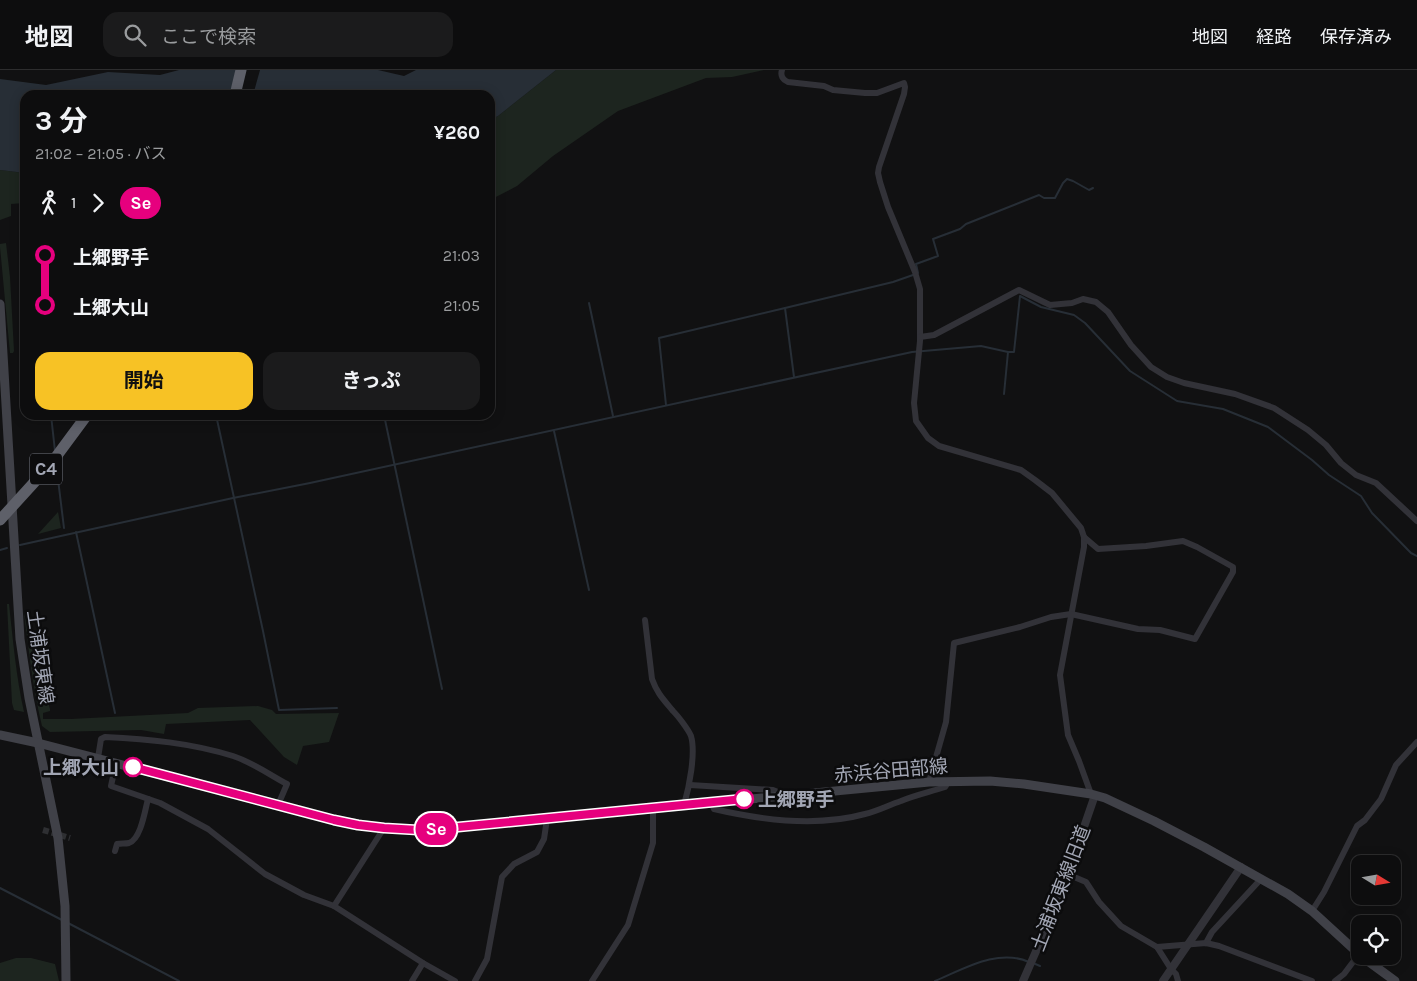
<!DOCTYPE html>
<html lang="ja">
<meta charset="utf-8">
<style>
:root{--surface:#0d0d0e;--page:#1b1b1c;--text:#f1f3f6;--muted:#9a9c9e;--line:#2d2d2e;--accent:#f7c225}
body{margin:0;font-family:Karla,"Noto Sans JP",sans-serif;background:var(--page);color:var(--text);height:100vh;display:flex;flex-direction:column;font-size:19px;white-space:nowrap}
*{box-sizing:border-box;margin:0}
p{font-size:16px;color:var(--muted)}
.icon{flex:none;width:28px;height:28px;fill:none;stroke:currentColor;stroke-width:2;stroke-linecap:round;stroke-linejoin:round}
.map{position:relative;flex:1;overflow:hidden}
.side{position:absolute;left:20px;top:20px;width:475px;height:330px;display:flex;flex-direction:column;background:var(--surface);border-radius:15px;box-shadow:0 2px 12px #0003,0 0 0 1px var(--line)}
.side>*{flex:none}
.badge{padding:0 10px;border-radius:16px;font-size:18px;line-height:32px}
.needle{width:32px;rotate:101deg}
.buttons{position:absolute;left:1351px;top:785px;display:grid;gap:10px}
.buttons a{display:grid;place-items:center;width:50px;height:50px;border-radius:10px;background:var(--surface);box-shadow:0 2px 12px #0003,0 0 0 1px var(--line);font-size:25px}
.map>.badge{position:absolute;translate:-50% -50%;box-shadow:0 0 0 2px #fff}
.legs{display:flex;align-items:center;gap:8px;height:55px;padding:0 15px;font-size:16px}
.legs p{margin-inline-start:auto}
.summary{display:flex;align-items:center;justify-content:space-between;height:85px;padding:0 15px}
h1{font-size:28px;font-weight:700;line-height:38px}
.action{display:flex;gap:10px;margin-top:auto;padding:10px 15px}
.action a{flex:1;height:58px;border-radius:15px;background:var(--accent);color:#111;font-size:20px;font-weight:700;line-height:58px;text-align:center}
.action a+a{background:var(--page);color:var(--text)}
ul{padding:0 15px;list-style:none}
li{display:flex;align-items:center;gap:18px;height:50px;font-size:19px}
li i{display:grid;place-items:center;width:8px;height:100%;margin:0 6px;background:currentColor}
li i::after{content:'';width:12px;height:12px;margin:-6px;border:4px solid;border-radius:50%;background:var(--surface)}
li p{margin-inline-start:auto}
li:first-child i{background:linear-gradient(#0000 50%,currentColor 0)}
li:last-child i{background:linear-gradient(currentColor 50%,#0000 0)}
header{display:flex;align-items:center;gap:30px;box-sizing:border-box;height:70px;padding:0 25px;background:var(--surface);border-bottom:1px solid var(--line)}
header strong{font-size:24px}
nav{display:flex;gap:28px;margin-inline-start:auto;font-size:18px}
.search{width:350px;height:45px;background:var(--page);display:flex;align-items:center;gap:12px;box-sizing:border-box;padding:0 18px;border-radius:15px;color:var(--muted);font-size:19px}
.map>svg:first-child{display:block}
</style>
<header>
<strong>地図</strong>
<div class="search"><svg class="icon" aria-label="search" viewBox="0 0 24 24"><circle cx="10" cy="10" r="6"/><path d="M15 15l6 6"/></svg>ここで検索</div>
<nav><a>地図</a><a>経路</a><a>保存済み</a></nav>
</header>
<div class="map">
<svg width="1417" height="911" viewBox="0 0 1417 911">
<rect width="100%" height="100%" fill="#111112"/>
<!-- green -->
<g fill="#1d251f">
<polygon points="556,0 764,0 732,7 706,8 618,41 553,86 517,116 490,130 490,50 498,46"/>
<polygon points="0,100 25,103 25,133 11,134 11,146 0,150"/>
<polygon points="6,173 10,207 14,281 13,283 10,283 0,177 0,174"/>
<polygon points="58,442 61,458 38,464"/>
<path d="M7,534H9C13,570 16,606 24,642L14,640L12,633Z"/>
<path d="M24,543L50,639V641L43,643V649H71L188,643L198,638L258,636L272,640L276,644L339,643L329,672L303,676L297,695L284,687L250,650L166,654L164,664L141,660L50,662L42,656C33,619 29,581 24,543Z"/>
<polygon points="16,888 31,888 55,894 59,911 0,911 0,893"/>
</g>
<!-- water -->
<polygon fill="#272e36" points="179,0 378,0 404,6 416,0 556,0 498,46 490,50 490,25 25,25 25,103 0,100 0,9 46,15 108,2 160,5"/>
<!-- pier -->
<polygon fill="#111112" points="236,0 260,0 253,25 230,25"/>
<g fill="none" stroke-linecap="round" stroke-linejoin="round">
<!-- stream -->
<g stroke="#272e36" stroke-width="2">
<polyline points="918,203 916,194 938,186 933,169 960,159 966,154 1039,125 1044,128 1055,128 1063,113 1067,109 1073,111 1089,120 1093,118"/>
<polyline points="589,233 613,346"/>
<polyline points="1008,282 1014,282 1020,226 1041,237 1074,245 1085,253 1130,301 1177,331 1223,339 1268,357 1312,390 1329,405 1361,426 1372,443 1411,483 1417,486"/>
<polyline points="794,307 785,238 893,212 913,205"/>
<polyline points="666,335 659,268 785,238"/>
<polyline points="51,345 55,381"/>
<polyline points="216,345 263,561 279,640 337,638"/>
<polyline points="384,345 442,619"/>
<polyline points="554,361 589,520"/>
<polyline points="56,393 64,458"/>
<polyline points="76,462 115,643"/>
<polyline points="20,475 233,428 310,413 912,282 981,276 1008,282 1004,324"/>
<polyline points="0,480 7,478"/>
<polyline points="0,818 62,850"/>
<polyline points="68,853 179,911"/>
<polyline points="1033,893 1040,896"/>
<path d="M935,911C964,899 998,878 1029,892"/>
</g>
<!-- minor-tunnel -->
<polyline stroke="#2e2f32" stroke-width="6" stroke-dasharray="6 3" stroke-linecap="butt" points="43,760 70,768"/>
<!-- minor -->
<g stroke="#323238" stroke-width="6">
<path d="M782,0C780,6 783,10 788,12L824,16L833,20L865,23H877L904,13L905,17L904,24L879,97L878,103L880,112L888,137L915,202L920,219V271L914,333L916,351L928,368L939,376L1021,400L1035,410L1052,423L1081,458L1084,467V477L1060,605L1068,665L1079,691L1091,724"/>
<polyline points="920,267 934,265 1019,220 1050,235 1072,233 1083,229 1096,232 1108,242 1131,275 1151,297 1167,307 1184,313 1235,324 1274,338 1308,360 1326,375 1341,393 1356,405 1376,413 1417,451"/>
<path d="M645,550L652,609C657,623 663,629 673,641C678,646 688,659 691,666C696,683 689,718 684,735"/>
<path d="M98,688L101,669L105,667C148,669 191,673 233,686C252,692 270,705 287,714L278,735"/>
<polyline points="116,693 111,716 160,733 208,759 265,804 304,825 334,836 423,893 455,911"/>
<polyline points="929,712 946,652 954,573 1020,557 1051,547 1071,544 1138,559 1160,560 1195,569 1233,502 1233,497 1197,477 1183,471 1146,476 1098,479 1084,467"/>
<polyline points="690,715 773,720 778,722 782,726"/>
<path d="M711,732L714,739C761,750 818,757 865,744C878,741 889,735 901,731C915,725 930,722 945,717L947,714L948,711"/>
<path d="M115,781L117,774C121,773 125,774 129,773C141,769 145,740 148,729"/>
<polyline points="1067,804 1086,812 1099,832 1121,856 1157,877 1171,899 1176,904 1178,911"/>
<polyline points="334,836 384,758"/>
<polyline points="1312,841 1324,822 1357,756 1365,750 1381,729 1396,695 1417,672"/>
<polyline points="1206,873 1212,862 1261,809"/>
<polyline points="1157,877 1206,873 1219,876 1312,911"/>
<polyline points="412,911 423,893"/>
<polyline points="475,911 487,889 502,807 514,794 537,782 544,769 547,749"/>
<polyline points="592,911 628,855 653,773 653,738"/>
<polyline points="1335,911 1344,904 1359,884"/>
</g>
<!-- tertiary -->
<g stroke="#323238" stroke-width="8">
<polyline points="1023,911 1061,824 1095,725"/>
<polyline points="1163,911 1241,797"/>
</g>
<!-- secondary -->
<g stroke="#404148" stroke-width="9">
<polyline points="0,234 20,569 29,628 58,768 65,836 66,911"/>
<polyline points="0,665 38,673 334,750 384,758 418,760 448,758 929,712 990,711 1024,714 1091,724 1105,728 1154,751 1204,777 1288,824 1312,841 1360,885"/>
<polyline points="1361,886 1395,911"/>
</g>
<!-- motorway -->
<g stroke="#5e6069" stroke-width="11">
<polyline points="235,25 241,0"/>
<polyline points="0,450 50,395 87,345"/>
</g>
</g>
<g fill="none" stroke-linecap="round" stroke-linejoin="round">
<defs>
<polyline id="line-1" points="133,697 334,750 358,755 384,758 418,760 448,758 744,729"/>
</defs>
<!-- line-1 casing -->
<use href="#line-1" stroke="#fff" stroke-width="11"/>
<!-- line-1 -->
<use href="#line-1" stroke="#e6007e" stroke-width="8"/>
</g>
<!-- markers -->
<g fill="#fff" stroke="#e6007e" stroke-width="2.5">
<circle cx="133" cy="697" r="9"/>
<circle cx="744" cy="729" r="9"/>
</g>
<g text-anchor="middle" stroke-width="5" stroke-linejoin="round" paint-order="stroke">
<!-- shield labels -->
<rect fill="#0c0c0d" stroke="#757882" stroke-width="1" x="30" y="383.5" width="32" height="31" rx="4"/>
<g font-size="18" font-weight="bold" fill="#a2a6b4">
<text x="46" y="405">C4</text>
</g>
<!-- street labels -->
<g font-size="19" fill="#a2a6b4" stroke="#0c0c0d">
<text transform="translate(41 587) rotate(82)" y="7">土浦坂東線</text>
<text transform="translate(891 700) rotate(-5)" y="7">赤浜谷田部線</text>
<text transform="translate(1060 818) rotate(-69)" y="7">土浦坂東線旧道</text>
</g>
<!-- stop labels -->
<g font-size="19" font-weight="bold" fill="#a2a6b4" stroke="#0c0c0d" text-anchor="end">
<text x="119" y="704">上郷大山</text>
<text x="758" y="736" text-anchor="start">上郷野手</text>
</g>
</g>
</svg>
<div class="buttons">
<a><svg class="needle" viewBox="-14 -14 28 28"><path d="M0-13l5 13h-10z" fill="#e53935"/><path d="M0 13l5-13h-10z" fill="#9a9c9e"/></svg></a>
<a><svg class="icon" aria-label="locate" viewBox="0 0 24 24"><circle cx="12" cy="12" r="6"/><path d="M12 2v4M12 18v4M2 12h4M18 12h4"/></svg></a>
</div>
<b class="badge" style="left:436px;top:759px;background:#e6007e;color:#fff">Se</b>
<section class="side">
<div class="summary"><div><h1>3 分</h1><p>21:02 – 21:05 · バス</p></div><b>¥260</b></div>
<div class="legs"><svg class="icon" aria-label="walk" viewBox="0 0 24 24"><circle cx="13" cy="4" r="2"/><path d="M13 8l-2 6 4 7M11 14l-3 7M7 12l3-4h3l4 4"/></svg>1<svg class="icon" aria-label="forward" viewBox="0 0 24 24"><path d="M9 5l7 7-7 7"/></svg><b class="badge" style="background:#e6007e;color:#fff">Se</b></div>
<ul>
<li><i style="color:#e6007e"></i><b>上郷野手</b><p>21:03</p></li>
<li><i style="color:#e6007e"></i><b>上郷大山</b><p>21:05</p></li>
</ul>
<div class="action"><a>開始</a><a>きっぷ</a></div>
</section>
</div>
